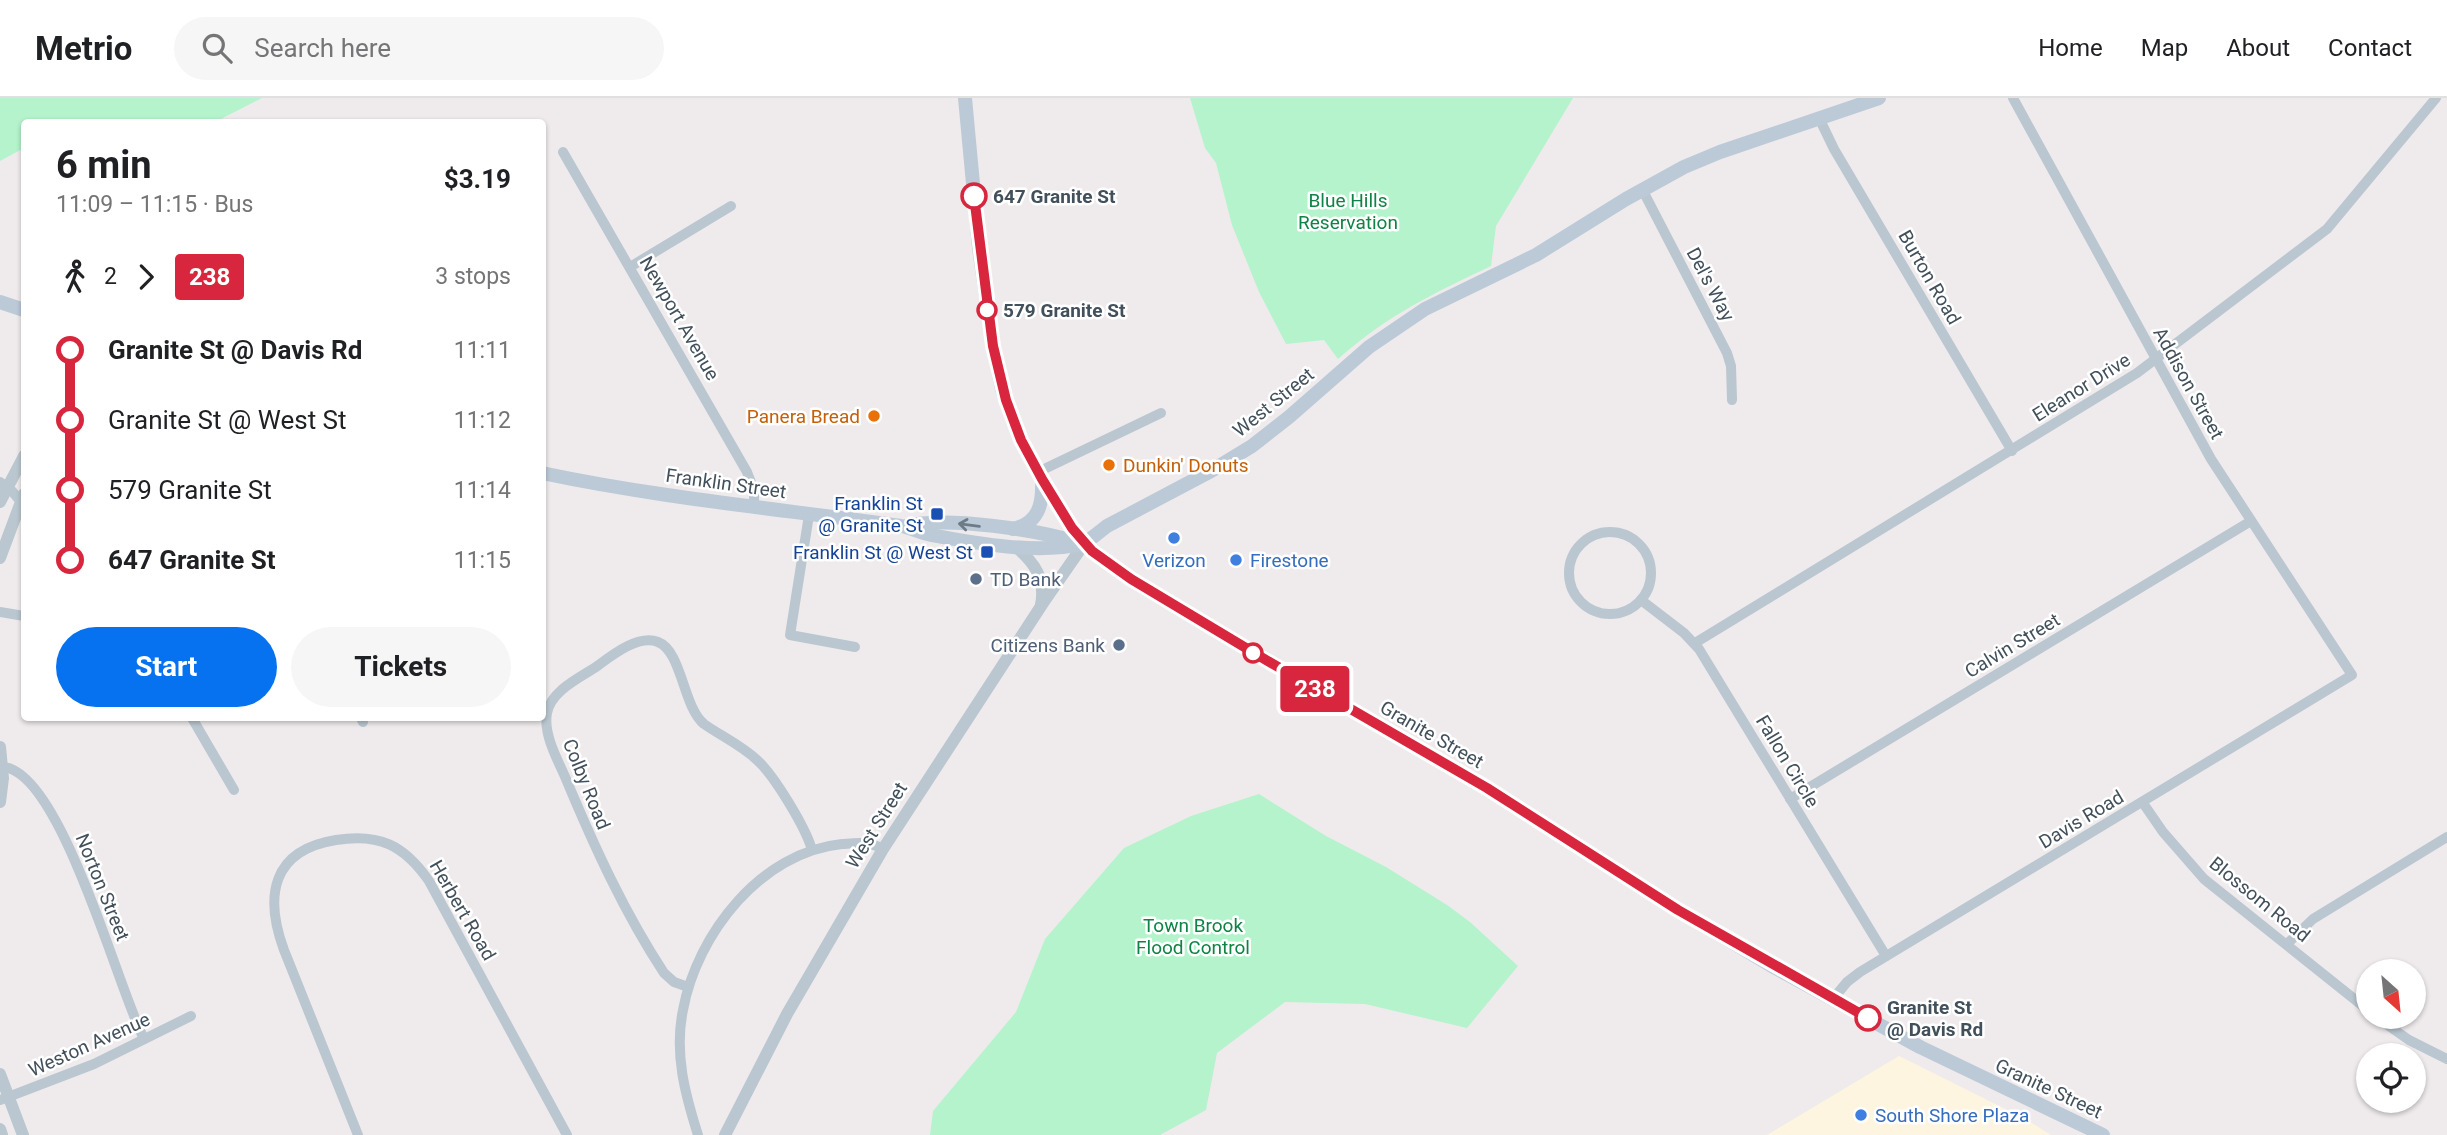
<!DOCTYPE html>
<meta charset="utf-8">
<style>
:root{--surface:#fff;--page:#f6f6f6;--text:#202124;--muted:#757577;--line:#e0e0e0;--accent:#0672ef}
body{margin:0;font-family:Roboto,sans-serif;background:var(--page);color:var(--text);height:100vh;display:flex;flex-direction:column;font-size:26px;white-space:nowrap}
*{box-sizing:border-box;margin:0}
p{font-size:23px;color:var(--muted)}
.icon{flex:none;width:38px;height:38px;fill:none;stroke:currentColor;stroke-width:2;stroke-linecap:round;stroke-linejoin:round}
.map{position:relative;flex:1;overflow:hidden}
.drawer{position:absolute;left:21px;top:21px;width:525px;height:602px;display:flex;flex-direction:column;background:var(--surface);border-radius:7px;box-shadow:0 2px 5px #0004}
.drawer>*{flex:none}
.badge{padding:0 14px;border-radius:5px;font-size:24px;line-height:46px}
.needle{width:46px;rotate:153deg}
.controls{position:absolute;left:2356px;top:861px;display:grid;gap:14px}
.controls a{display:grid;place-items:center;width:70px;height:70px;border-radius:50%;background:var(--surface);box-shadow:0 2px 5px #0004;font-size:35px}
.map>.badge{position:absolute;translate:-50% -50%;box-shadow:0 0 0 4px #fff}
.legs{display:flex;align-items:center;gap:10px;height:77px;padding:0 35px;font-size:23px}
.legs p{margin-inline-start:auto}
.head{display:flex;align-items:center;justify-content:space-between;height:119px;padding:0 35px}
h1{font-size:38px;font-weight:700;line-height:52px}
.action{display:flex;gap:14px;margin-top:auto;padding:14px 35px}
.action a{flex:1;height:80px;border-radius:42px;background:var(--accent);color:#fff;font-size:28px;font-weight:700;line-height:80px;text-align:center}
.action a+a{background:var(--page);color:var(--text)}
ul{padding:0 35px;list-style:none}
li{display:flex;align-items:center;gap:24px;height:70px;font-size:26px}
li i{display:grid;place-items:center;width:10px;height:100%;margin:0 9px;background:currentColor}
li i::after{content:'';width:18px;height:18px;margin:-9px;border:5px solid;border-radius:50%;background:var(--surface)}
li p{margin-inline-start:auto}
li:first-child i{background:linear-gradient(#0000 50%,currentColor 0)}
li:last-child i{background:linear-gradient(currentColor 50%,#0000 0)}
header{display:flex;align-items:center;gap:42px;box-sizing:border-box;height:98px;padding:0 35px;background:var(--surface);border-bottom:2px solid var(--line)}
header strong{font-size:33px}
nav{display:flex;gap:38px;margin-inline-start:auto;font-size:24px}
.search{width:490px;height:63px;background:var(--page);display:flex;align-items:center;gap:18px;box-sizing:border-box;padding:0 24px;border-radius:38px;color:var(--muted);font-size:26px}
.map>svg:first-child{display:block}
</style>
<header>
<strong>Metrio</strong>
<div class="search"><svg class="icon" aria-label="search" viewBox="0 0 24 24"><circle cx="10" cy="10" r="6"/><path d="M15 15l6 6"/></svg>Search here</div>
<nav><a>Home</a><a>Map</a><a>About</a><a>Contact</a></nav>
</header>
<div class="map">
<svg width="2447" height="1037" viewBox="0 0 2447 1037">
<rect width="100%" height="100%" fill="#efebec"/>
<!-- commercial -->
<polygon fill="#fef5e1" points="1899,958 2027,1022 2051,1037 1767,1037"/>
<!-- green -->
<g fill="#b4f3cb">
<polygon points="0,0 262,0 215,24 76,24 74,23 70,24 24,24 24,50 0,63"/>
<path d="M1190,0H1573L1496,128L1491,168C1432,196 1388,217 1338,261L1324,242L1286,246L1259,194L1232,127L1216,65L1205,50Z"/>
<polygon points="1259,696 1326,738 1386,769 1447,807 1470,824 1518,868 1467,930 1365,906 1285,904 1217,955 1206,1012 1160,1037 930,1037 933,1013 1016,914 1045,841 1124,750 1191,718"/>
</g>
<g fill="none" stroke-linecap="round" stroke-linejoin="round">
<!-- minor -->
<g stroke="#bac7d0" stroke-width="10">
<polyline points="1820,22 1834,51 2012,353"/>
<polyline points="563,54 747,374 754,392 754,409"/>
<polyline points="1642,91 1727,255 1731,268 1732,302"/>
<polyline points="630,169 731,108"/>
<polyline points="1038,374 1161,315"/>
<polyline points="0,384 12,393 21,404"/>
<polyline points="809,417 790,537 855,549"/>
<circle cx="1610" cy="475" r="41"/>
<polyline points="1641,502 1684,535 1699,551 1886,858"/>
<polyline points="0,514 24,518"/>
<polyline points="1695,545 2137,275 2327,131 2436,0"/>
<polyline points="192,620 234,692"/>
<polyline points="361,620 363,624"/>
<path d="M3,669C61,673 118,891 144,941"/>
<polyline points="1790,701 2251,423"/>
<polyline points="2143,705 2163,734 2204,781 2368,912"/>
<polyline points="2287,846 2313,821 2447,739"/>
<path d="M688,889L674,884L664,875C624,814 594,748 566,681C558,662 543,637 547,615C551,593 579,580 596,569C611,558 638,536 658,544C682,553 683,609 704,626C721,638 741,647 757,662C774,677 806,730 812,752"/>
<polyline points="1833,901 1847,884 1860,874 2352,577 2211,361 2013,0"/>
<polyline points="2376,919 2409,942 2447,961"/>
<polyline points="0,1002 94,966 191,918"/>
<path d="M358,1037L284,852C264,798 272,752 336,742C379,735 404,747 429,783L567,1037"/>
<path d="M698,1037C685,996 674,955 683,912C697,836 761,754 842,746C857,745 869,743 883,751"/>
</g>
<!-- tertiary -->
<g stroke="#bac7d0" stroke-width="12">
<polyline points="0,404 24,358"/>
<path d="M1016,449C1035,465 1046,481 1041,507"/>
<polyline points="0,460 24,396"/>
<polyline points="0,649 3,680 0,704"/>
<polyline points="0,976 23,1037"/>
<polyline points="0,1031 2,1037"/>
<polyline points="725,1037 787,916 883,751 1045,502 1084,446"/>
</g>
<!-- secondary -->
<g stroke="#bccad8" stroke-width="14">
<polyline points="965,0 979,150 993,248 1002,291 1013,323 1033,366 1064,418 1084,446 1141,488 1487,690 1678,812 1772,868 1920,949 2103,1037"/>
<polyline points="0,204 24,212"/>
<path d="M542,375C660,400 781,411 901,428C911,430 921,435 931,437C980,446 1035,456 1084,446"/>
<path d="M906,428C948,418 1039,432 1080,445"/>
<path d="M1013,431C1039,425 1043,406 1042,382"/>
<polyline points="1084,446 1107,428 1211,373 1252,348 1289,319 1369,249 1425,211 1536,157 1626,101 1684,69 1720,54 1879,0"/>
</g>
</g>
<!-- one-way arrows -->
<defs><path id="oneway-shaft" d="M-6 0H5M1.5-3L5.5 0L1.5 3" fill="none" stroke-width="1.6" stroke-linecap="round" stroke-linejoin="round" transform="scale(1.75)"/></defs>
<use stroke="#6d7b87" href="#oneway-shaft" transform="translate(969 427) rotate(-173)"/>
<g fill="none" stroke-linecap="round" stroke-linejoin="round">
<defs>
<polyline id="line-1" points="974,98 993,248 1006,302 1021,342 1042,381 1072,430 1092,453 1131,481 1266,562 1487,690 1678,812 1868,920"/>
</defs>
<!-- line-1 casing -->
<use href="#line-1" stroke="#fff" stroke-width="16"/>
<!-- line-1 -->
<use href="#line-1" stroke="#d7263d" stroke-width="10"/>
</g>
<!-- markers -->
<g fill="#fff" stroke="#d7263d" stroke-width="3.5">
<circle cx="974" cy="98" r="12"/>
<circle cx="987" cy="212" r="9"/>
<circle cx="1253" cy="555" r="9"/>
<circle cx="1868" cy="920" r="12"/>
</g>
<g fill="#e8710a" stroke="#fff" stroke-width="2.5">
<circle cx="874" cy="318" r="7"/>
<circle cx="1109" cy="367" r="7"/>
</g>
<g fill="#1a4fb4" stroke="#fff" stroke-width="2.5">
<rect x="930" y="409" width="14" height="14" rx="3.5"/>
<rect x="980" y="447" width="14" height="14" rx="3.5"/>
</g>
<g fill="#3f7fe0" stroke="#fff" stroke-width="2.5">
<circle cx="1174" cy="440" r="7"/>
<circle cx="1236" cy="462" r="7"/>
<circle cx="1861" cy="1017" r="7"/>
</g>
<g fill="#5c6f8a" stroke="#fff" stroke-width="2.5">
<circle cx="976" cy="481" r="7"/>
<circle cx="1119" cy="547" r="7"/>
</g>
<g text-anchor="middle" stroke-width="5" stroke-linejoin="round" paint-order="stroke">
<!-- stop labels -->
<g font-size="19" font-weight="bold" fill="#42505b" stroke="#fff" text-anchor="start">
<text x="993" y="105">647 Granite St</text>
<text x="1003" y="219">579 Granite St</text>
<text x="1887" y="916">Granite St<tspan x="1887" dy="22">@ Davis Rd</tspan></text>
</g>
<!-- park labels -->
<g font-size="19" fill="#0d8345" stroke="#fff">
<text x="1348" y="109">Blue Hills<tspan x="1348" dy="22">Reservation</tspan></text>
<text x="1193" y="834">Town Brook<tspan x="1193" dy="22">Flood Control</tspan></text>
</g>
<!-- street labels -->
<g font-size="19" fill="#42505b" stroke="#fff">
<text transform="translate(1930 179) rotate(60)" y="7">Burton Road</text>
<text transform="translate(1711 186) rotate(62)" y="7">Del's Way</text>
<text transform="translate(680 220) rotate(60)" y="7">Newport Avenue</text>
<text transform="translate(2189 285) rotate(61)" y="7">Addison Street</text>
<text transform="translate(2081 289) rotate(-32)" y="7">Eleanor Drive</text>
<text transform="translate(1273 304) rotate(-39)" y="7">West Street</text>
<text transform="translate(726 385) rotate(8)" y="7">Franklin Street</text>
<text transform="translate(2012 547) rotate(-31)" y="7">Calvin Street</text>
<text transform="translate(1432 636) rotate(30)" y="7">Granite Street</text>
<text transform="translate(1788 663) rotate(59)" y="7">Fallon Circle</text>
<text transform="translate(587 686) rotate(68)" y="7">Colby Road</text>
<text transform="translate(2081 721) rotate(-31)" y="7">Davis Road</text>
<text transform="translate(876 727) rotate(-58)" y="7">West Street</text>
<text transform="translate(103 789) rotate(68)" y="7">Norton Street</text>
<text transform="translate(2260 801) rotate(39)" y="7">Blossom Road</text>
<text transform="translate(463 812) rotate(60)" y="7">Herbert Road</text>
<text transform="translate(89 946) rotate(-24)" y="7">Weston Avenue</text>
<text transform="translate(2049 990) rotate(25)" y="7">Granite Street</text>
</g>
<!-- food labels -->
<g font-size="19" fill="#c56008" stroke="#fff" text-anchor="end">
<text x="860" y="325">Panera Bread</text>
<text x="1123" y="374" text-anchor="start">Dunkin' Donuts</text>
</g>
<!-- transit labels -->
<g font-size="19" fill="#164399" stroke="#fff" text-anchor="end">
<text x="923" y="412">Franklin St<tspan x="923" dy="22">@ Granite St</tspan></text>
<text x="973" y="461">Franklin St @ West St</text>
</g>
<!-- shop labels -->
<g font-size="19" fill="#366cbe" stroke="#fff" text-anchor="start">
<text x="1174" y="469" text-anchor="middle">Verizon</text>
<text x="1250" y="469">Firestone</text>
<text x="1875" y="1024">South Shore Plaza</text>
</g>
<!-- service labels -->
<g font-size="19" fill="#4e5e75" stroke="#fff" text-anchor="start">
<text x="990" y="488">TD Bank</text>
<text x="1105" y="554" text-anchor="end">Citizens Bank</text>
</g>
</g>
</svg>
<div class="controls">
<a><svg class="needle" viewBox="-14 -14 28 28"><path d="M0-13l5 13h-10z" fill="#e53935"/><path d="M0 13l5-13h-10z" fill="#757577"/></svg></a>
<a><svg class="icon" aria-label="locate" viewBox="0 0 24 24"><circle cx="12" cy="12" r="6"/><path d="M12 2v4M12 18v4M2 12h4M18 12h4"/></svg></a>
</div>
<b class="badge" style="left:1315px;top:591px;background:#d7263d;color:#fff">238</b>
<section class="drawer">
<div class="head"><div><h1>6 min</h1><p>11:09 – 11:15 · Bus</p></div><b>$3.19</b></div>
<div class="legs"><svg class="icon" aria-label="walk" viewBox="0 0 24 24"><circle cx="13" cy="4" r="2"/><path d="M13 8l-2 6 4 7M11 14l-3 7M7 12l3-4h3l4 4"/></svg>2<svg class="icon" aria-label="forward" viewBox="0 0 24 24"><path d="M9 5l7 7-7 7"/></svg><b class="badge" style="background:#d7263d;color:#fff">238</b><p>3 stops</p></div>
<ul>
<li><i style="color:#d7263d"></i><b>Granite St @ Davis Rd</b><p>11:11</p></li>
<li><i style="color:#d7263d"></i><span>Granite St @ West St</span><p>11:12</p></li>
<li><i style="color:#d7263d"></i><span>579 Granite St</span><p>11:14</p></li>
<li><i style="color:#d7263d"></i><b>647 Granite St</b><p>11:15</p></li>
</ul>
<div class="action"><a>Start</a><a>Tickets</a></div>
</section>
</div>
